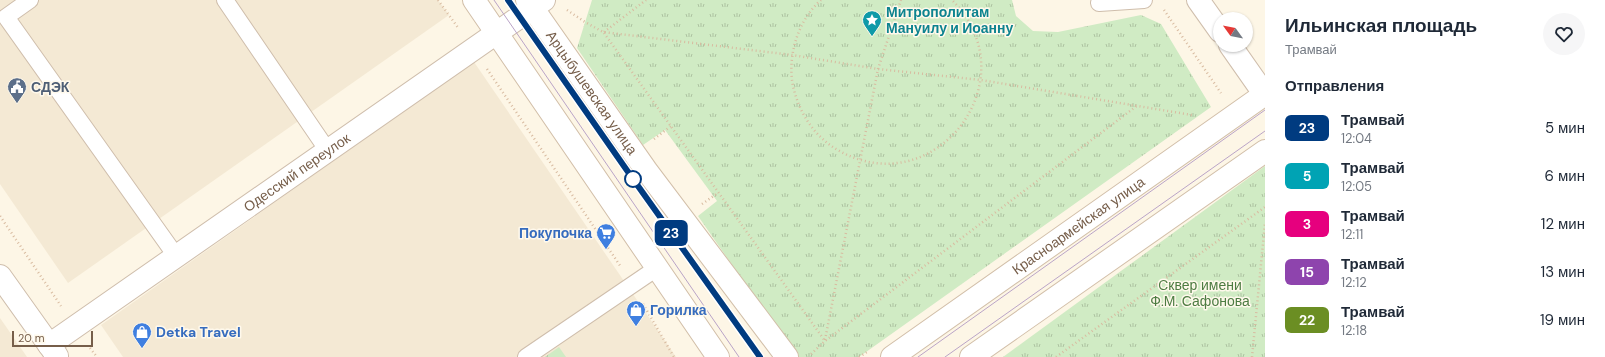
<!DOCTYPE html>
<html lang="ru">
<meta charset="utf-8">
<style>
:root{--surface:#fff;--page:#f6f6f7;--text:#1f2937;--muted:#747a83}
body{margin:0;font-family:"DM Sans",sans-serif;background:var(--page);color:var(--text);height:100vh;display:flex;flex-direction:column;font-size:15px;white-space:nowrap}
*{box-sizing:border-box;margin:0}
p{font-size:13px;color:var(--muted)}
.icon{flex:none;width:22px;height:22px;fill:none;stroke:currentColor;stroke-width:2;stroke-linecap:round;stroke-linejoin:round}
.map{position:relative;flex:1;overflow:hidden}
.sheet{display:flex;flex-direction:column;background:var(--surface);width:340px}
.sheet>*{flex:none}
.badge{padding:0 8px;border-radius:6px;font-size:14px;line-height:26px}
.needle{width:26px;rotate:303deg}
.tools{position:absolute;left:1213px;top:12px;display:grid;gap:8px}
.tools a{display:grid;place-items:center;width:40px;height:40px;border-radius:50%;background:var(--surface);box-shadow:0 1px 3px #0004;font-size:20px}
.scale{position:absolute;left:12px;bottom:10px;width:81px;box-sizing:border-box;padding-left:4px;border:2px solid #765e4a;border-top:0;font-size:11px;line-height:14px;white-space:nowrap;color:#765e4a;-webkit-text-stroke:3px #fff9ec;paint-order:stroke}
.map>.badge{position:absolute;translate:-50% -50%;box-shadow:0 0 0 2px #fff}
h2{padding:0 20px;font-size:15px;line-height:36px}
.round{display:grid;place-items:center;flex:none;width:42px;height:42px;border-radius:21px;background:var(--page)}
.head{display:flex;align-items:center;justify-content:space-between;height:68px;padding:0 20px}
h1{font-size:19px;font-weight:800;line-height:30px}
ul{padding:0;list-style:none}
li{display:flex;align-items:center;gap:12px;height:48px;padding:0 20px}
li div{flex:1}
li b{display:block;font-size:15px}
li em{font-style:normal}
li .badge{min-width:44px;font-weight:700;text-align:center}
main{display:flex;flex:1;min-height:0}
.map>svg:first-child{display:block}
</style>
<main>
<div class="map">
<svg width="1265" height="357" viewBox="0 0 1265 357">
<defs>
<pattern id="park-tufts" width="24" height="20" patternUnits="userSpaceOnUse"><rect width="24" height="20" fill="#d0ebc4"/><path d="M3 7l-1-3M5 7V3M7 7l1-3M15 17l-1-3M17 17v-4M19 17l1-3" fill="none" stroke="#adc2a1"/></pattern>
</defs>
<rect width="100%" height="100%" fill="#fdf6e6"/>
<!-- residential -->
<g fill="#f4e9d4">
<polygon points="0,0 438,0 449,15 68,283 0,184"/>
<polygon points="474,62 676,357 123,357 101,325"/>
<polygon points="0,318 27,357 0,357"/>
</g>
<!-- park -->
<g fill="url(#park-tufts)">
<polygon points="592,0 1012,0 1016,16 1033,31 1058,32 1141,15 1161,24 1211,107 859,357 796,357 698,216 717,201 665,130 643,145 577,48"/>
<polygon points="1265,166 1265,357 1003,357"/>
<polygon points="559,347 566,357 545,357"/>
</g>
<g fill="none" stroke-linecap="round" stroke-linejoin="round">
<defs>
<g id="service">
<polyline points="30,0 6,17 176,256"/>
<polyline points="225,0 328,151"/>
<polyline points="1099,3 1144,0"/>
<polyline points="526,357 657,268"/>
</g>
<g id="minor">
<polyline points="1198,0 1220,31"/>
<polyline points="1230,45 1265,95"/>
<polyline points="0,276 57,356"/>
<path id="s1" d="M49,345L544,0"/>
</g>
<g id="secondary">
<polyline points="474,0 718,357"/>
<path id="s2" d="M527,0L646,170L787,357"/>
<path id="s3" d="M892,357L1265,94"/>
<polyline points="971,357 1265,151"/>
</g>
</defs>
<!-- service casing -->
<use href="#service" stroke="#cfbeac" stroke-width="18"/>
<!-- minor casing -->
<use href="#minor" stroke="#cfbeac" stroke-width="24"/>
<!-- secondary casing -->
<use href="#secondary" stroke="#d2bfa9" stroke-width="24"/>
<!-- path -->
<g stroke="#d8bba0" stroke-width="2.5" stroke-dasharray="1 3" stroke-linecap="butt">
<polyline points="438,0 459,29"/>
<path d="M821,0C798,20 787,56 793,86C799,112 813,135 836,149C933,207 1032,80 952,0"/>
<polyline points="567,10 585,22 603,32 792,55 878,69 981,80 1192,115"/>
<polyline points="1164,10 1221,93"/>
<polyline points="604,32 646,0"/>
<polyline points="604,33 825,341"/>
<polyline points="487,69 621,267"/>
<polyline points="654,139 671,126"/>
<polyline points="702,204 718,193"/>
<polyline points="0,216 61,306"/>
<polyline points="643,304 674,357"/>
<polyline points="825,340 878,69 901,0"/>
<polyline points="90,348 97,357"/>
<polyline points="811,354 825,341 1138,105"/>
<polyline points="859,357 867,352"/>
<polyline points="1056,357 1265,207"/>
<polyline points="1252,357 1265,223"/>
</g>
<!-- service -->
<use href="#service" stroke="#fff" stroke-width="16"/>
<!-- minor -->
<use href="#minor" stroke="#fff" stroke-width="22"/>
<!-- secondary -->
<use href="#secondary" stroke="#fff" stroke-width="22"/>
<!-- tram -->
<g stroke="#baa4c7" stroke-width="1">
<polyline points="494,0 739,357"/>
<polyline points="508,0 633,179 760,357"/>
<polyline points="918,357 1265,110"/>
<polyline points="945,357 1265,131"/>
</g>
</g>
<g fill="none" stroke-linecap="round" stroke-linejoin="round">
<defs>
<polyline id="line" points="508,0 633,179 760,357"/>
</defs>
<!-- line casing -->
<use href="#line" stroke="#fff" stroke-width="9"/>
<!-- line -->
<use href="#line" stroke="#003b80" stroke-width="6"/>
</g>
<!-- icons -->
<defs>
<symbol id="sight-pin" viewBox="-11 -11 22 30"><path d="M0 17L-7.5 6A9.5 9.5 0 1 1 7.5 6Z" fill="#0f9aa8" stroke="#fff9ec"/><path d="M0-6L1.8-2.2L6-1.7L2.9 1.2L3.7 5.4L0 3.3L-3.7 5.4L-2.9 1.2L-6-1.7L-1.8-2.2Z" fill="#fff"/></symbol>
<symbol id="civic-pin" viewBox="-11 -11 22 30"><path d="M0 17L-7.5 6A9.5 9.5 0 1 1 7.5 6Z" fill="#5c6f8a" stroke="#fff9ec"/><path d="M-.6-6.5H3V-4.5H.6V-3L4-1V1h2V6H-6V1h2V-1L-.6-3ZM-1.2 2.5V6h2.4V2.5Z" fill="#fff"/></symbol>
<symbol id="supermarket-pin" viewBox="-11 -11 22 30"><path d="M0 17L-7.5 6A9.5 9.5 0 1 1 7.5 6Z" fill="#3f7fe0" stroke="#fff9ec"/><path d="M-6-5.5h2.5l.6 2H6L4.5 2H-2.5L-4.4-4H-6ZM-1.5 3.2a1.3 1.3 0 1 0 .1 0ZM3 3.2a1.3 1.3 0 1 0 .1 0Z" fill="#fff"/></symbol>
<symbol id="shop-pin" viewBox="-11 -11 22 30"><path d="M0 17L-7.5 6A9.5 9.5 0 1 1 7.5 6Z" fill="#3f7fe0" stroke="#fff9ec"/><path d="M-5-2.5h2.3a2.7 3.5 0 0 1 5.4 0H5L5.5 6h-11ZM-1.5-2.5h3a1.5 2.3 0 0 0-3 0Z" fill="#fff"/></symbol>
</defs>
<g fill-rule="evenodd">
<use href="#sight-pin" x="861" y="9" width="22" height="30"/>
<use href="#civic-pin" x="6" y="76" width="22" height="30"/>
<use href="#supermarket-pin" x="595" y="222" width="22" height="30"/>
<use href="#shop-pin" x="625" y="299" width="22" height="30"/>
<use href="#shop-pin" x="131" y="321" width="22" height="30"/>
</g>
<!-- markers -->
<circle fill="#fff" stroke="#003b80" stroke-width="2" cx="633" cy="179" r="8"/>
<g text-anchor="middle" stroke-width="3" stroke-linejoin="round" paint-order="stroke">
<!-- culture labels -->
<g font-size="14" font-weight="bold" fill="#0d838f" stroke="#fff9ec" text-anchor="start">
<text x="886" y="17">Митрополитам<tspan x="886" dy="16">Мануилу и Иоанну</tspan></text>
</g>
<!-- service labels -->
<g font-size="14" font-weight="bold" fill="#4e5e75" stroke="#fff9ec" text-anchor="start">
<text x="31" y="92">СДЭК</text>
</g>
<!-- street labels -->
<g font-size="14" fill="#765e4a" stroke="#fff9ec">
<text dy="5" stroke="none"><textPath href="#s2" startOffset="113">Арцыбушевская улица</textPath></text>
<text dy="5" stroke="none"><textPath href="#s1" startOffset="302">Одесский переулок</textPath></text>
<text dy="5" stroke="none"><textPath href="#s3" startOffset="228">Красноармейская улица</textPath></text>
</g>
<!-- shop labels -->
<g font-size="14" font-weight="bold" fill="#366cbe" stroke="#fff9ec" text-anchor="start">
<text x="592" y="238" text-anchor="end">Покупочка</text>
<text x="650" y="315">Горилка</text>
<text x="156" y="337">Detka Travel</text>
</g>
<!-- park labels -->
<g font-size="14" fill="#4d7c42" stroke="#fff9ec">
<text x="1200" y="290">Cквер имени<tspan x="1200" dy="16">Ф.М. Сафонова</tspan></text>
</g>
</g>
</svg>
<div class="tools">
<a><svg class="needle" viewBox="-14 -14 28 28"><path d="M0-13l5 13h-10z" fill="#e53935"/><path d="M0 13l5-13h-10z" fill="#747a83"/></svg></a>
</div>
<div class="scale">20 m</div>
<b class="badge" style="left:671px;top:233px;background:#003b80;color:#fff">23</b>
</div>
<section class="sheet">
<div class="head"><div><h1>Ильинская площадь</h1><p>Трамвай</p></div><a class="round"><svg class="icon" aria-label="heart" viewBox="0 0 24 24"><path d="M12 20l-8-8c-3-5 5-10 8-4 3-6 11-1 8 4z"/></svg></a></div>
<h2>Отправления</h2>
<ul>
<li><span class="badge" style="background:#003b80;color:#fff">23</span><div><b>Трамвай</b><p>12:04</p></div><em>5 мин</em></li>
<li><span class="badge" style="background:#00a3b4;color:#fff">5</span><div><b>Трамвай</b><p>12:05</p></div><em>6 мин</em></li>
<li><span class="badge" style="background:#e6007e;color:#fff">3</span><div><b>Трамвай</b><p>12:11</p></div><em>12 мин</em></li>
<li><span class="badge" style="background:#8e44ad;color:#fff">15</span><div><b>Трамвай</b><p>12:12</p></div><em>13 мин</em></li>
<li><span class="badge" style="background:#6b8e23;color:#fff">22</span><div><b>Трамвай</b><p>12:18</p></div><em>19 мин</em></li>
</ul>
</section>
</main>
